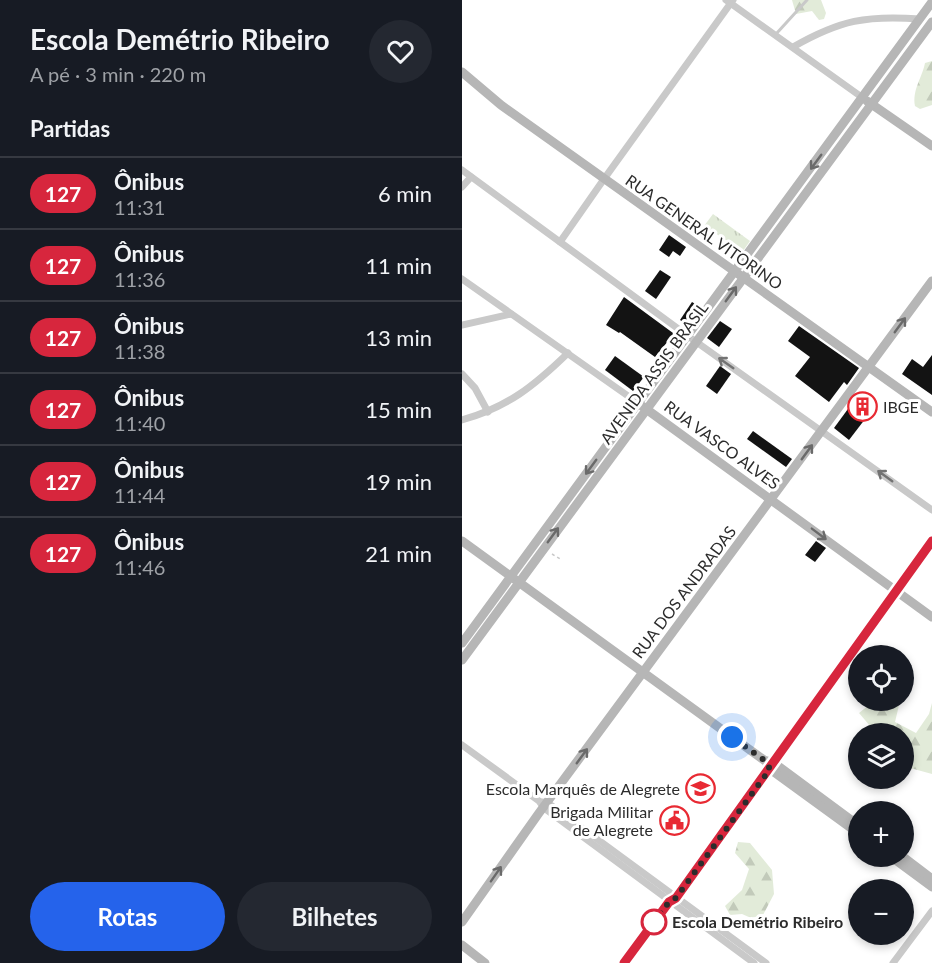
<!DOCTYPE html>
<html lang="pt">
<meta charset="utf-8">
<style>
:root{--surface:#171b24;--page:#242831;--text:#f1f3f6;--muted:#9ea1a6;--line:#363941;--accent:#2563eb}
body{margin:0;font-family:Lato,sans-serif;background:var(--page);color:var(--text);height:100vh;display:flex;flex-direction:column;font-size:22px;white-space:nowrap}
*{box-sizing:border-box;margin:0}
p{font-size:20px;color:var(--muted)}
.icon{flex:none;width:33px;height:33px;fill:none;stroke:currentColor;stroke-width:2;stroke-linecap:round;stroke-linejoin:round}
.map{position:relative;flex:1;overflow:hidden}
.panel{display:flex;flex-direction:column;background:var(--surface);width:462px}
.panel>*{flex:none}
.badge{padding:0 12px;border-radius:20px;font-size:21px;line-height:39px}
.fabs{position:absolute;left:386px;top:645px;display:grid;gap:12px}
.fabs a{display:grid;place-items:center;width:66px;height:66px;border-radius:50%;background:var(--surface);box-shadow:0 3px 9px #0003;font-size:30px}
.you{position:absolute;width:30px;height:30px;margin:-15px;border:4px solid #fff;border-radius:50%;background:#1a73e8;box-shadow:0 0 0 9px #1a73e833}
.map>.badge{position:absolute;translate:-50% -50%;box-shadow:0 0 0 3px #fff}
h2{padding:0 30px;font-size:22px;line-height:54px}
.round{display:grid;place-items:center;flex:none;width:63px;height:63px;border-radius:32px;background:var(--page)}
.headline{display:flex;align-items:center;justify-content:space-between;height:102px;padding:0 30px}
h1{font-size:28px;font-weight:700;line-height:45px}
.button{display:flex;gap:12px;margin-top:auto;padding:12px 30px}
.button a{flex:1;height:69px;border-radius:36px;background:var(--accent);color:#fff;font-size:24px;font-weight:700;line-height:69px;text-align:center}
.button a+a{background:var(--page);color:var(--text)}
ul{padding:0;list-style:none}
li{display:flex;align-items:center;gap:18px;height:72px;padding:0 30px;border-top:2px solid var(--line)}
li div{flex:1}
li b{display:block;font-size:22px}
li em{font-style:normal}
li .badge{min-width:66px;font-weight:700;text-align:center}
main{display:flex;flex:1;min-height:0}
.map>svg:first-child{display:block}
</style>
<main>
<section class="panel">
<div class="headline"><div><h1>Escola Demétrio Ribeiro</h1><p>A pé · 3 min · 220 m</p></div><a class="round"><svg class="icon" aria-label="heart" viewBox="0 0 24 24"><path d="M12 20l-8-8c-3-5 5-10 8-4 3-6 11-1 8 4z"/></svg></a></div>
<h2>Partidas</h2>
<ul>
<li><span class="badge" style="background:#d7263d;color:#fff">127</span><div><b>Ônibus</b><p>11:31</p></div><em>6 min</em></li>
<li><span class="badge" style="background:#d7263d;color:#fff">127</span><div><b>Ônibus</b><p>11:36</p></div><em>11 min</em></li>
<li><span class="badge" style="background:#d7263d;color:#fff">127</span><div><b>Ônibus</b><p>11:38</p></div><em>13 min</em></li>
<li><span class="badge" style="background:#d7263d;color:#fff">127</span><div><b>Ônibus</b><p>11:40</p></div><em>15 min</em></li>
<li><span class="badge" style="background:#d7263d;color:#fff">127</span><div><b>Ônibus</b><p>11:44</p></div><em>19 min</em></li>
<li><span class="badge" style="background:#d7263d;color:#fff">127</span><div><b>Ônibus</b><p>11:46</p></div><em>21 min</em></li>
</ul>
<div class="button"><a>Rotas</a><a>Bilhetes</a></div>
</section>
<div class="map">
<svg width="470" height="963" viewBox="0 0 470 963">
<defs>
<pattern id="grass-tufts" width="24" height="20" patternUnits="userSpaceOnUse" patternTransform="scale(1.5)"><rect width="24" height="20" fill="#e2ebd9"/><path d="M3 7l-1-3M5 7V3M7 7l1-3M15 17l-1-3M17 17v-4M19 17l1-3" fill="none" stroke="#c2caba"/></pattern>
<pattern id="forest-firs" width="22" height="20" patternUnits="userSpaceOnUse" patternTransform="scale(1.5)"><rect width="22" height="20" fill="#e2ebd9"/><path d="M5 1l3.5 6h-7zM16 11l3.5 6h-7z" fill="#c2caba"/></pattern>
</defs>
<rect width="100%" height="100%" fill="#fff"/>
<!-- grass -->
<polygon fill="url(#grass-tufts)" points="251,214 288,241 281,251 242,226"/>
<!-- forest -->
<g fill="url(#forest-firs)">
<polygon points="330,0 359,0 364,13 362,19 357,20 350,11 334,14"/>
<path d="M470,61V105L458,109L453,106C450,90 460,78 463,63Z"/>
<polygon points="412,701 438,701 433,722 454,733 467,714 470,703 470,774 441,766 441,734 414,733 397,713"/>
<polygon points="276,842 288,843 310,870 312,894 301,915 289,918 280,914 268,915 263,906 280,890 287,869 273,853"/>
</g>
<!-- building -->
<g fill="#131313">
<polygon points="207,235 224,247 218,256 211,251 207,257 197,250"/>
<polygon points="198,270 209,277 194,299 183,291"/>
<polygon points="162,297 211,333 211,335 193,357 158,332 157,333 144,325"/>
<polygon points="230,302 238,307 226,324 224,324 218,320"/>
<polygon points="258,321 270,329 257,347 245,338"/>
<polygon points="337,326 397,368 385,385 382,382 367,402 333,376 348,357 326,341"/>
<polygon points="470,355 470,395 440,374 450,359 461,367"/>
<polygon points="153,356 182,377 171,391 143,370"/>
<polygon points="258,366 269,374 255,394 244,386"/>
<polygon points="394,398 410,410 387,440 372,428"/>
<polygon points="291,431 330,459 324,467 285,439"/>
<polygon points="354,541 364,548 353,562 343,555"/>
</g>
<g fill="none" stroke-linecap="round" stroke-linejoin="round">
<!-- path -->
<polyline stroke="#c9c9c9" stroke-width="1.5" stroke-dasharray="3 3" stroke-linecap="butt" points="90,554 100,560"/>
<!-- lane -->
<polyline stroke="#c9c9c9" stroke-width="3" points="314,34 345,0"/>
<!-- street -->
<g stroke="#c9c9c9" stroke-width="7">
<polyline points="264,0 401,98"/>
<path d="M331,47C378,20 405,15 458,19"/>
<polyline points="0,170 226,336 470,510"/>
<polyline points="0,187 9,177"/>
<polyline points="98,242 142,179 271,0"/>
<polyline points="0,279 176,403"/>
<polyline points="0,325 49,314"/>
<polyline points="0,374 13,388 26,412"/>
<path d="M0,420C46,407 72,386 106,353"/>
<polyline points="0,745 77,801 82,808 292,963"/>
<polyline points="80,802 86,803 304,963"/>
<polyline points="431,963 470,911"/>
</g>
<!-- secondary -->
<g stroke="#b6b6b6" stroke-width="9">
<polyline points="0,72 39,105 470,412"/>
<polyline points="405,101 470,146"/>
<polyline points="180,406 470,617"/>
<polyline points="0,541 302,760 312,763 396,825"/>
<polyline points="0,643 470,2"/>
<polyline points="0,660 470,22"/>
<polyline points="305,764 308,769 396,833"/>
<polyline points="428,856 470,887"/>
<polyline points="440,856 470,879"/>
<polyline points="0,922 77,813 470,281"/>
<polyline points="0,945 23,963"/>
<polyline points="162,963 207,902 215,898 470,541"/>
</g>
</g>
<!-- one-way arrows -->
<defs><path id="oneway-shaft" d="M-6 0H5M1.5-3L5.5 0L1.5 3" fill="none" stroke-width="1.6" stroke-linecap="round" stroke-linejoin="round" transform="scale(1.5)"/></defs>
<g stroke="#6a6a6a">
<use href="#oneway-shaft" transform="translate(354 162) rotate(126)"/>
<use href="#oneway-shaft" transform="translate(269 294) rotate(-54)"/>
<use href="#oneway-shaft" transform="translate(438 325) rotate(-54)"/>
<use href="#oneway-shaft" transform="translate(345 452) rotate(-54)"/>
<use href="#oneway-shaft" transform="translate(129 467) rotate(126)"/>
<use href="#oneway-shaft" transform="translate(357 534) rotate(37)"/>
<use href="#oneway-shaft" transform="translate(91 535) rotate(-54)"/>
<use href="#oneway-shaft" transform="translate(120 756) rotate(-54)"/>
<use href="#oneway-shaft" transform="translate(34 874) rotate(-55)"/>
</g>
<g stroke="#737373">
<use href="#oneway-shaft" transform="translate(264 363) rotate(-145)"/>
<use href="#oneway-shaft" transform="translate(423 476) rotate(-144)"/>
</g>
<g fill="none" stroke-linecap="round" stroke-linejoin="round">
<defs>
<polyline id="line" points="162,963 207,902 214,898 470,541"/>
</defs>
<!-- line casing -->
<use href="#line" stroke="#fff" stroke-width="14"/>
<!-- line -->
<use href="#line" stroke="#d7263d" stroke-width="9"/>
<!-- walk -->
<polyline stroke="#2c2c2c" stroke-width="6" stroke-dasharray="0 10.8" points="192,922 207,902 214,898 308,769 302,760 270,737"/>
</g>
<!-- icons -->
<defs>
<symbol id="building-ring" viewBox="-11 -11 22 22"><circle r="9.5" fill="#fff" stroke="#e82a33" stroke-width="1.5"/><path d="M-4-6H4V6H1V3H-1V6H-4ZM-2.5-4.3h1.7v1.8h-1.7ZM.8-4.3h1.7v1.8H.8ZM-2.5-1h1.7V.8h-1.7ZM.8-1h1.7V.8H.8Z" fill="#e82a33"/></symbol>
<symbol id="school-ring" viewBox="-11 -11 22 22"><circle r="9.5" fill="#fff" stroke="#e82a33" stroke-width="1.5"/><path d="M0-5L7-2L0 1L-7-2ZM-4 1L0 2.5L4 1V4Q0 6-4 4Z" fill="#e82a33"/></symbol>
<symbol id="civic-ring" viewBox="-11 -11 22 22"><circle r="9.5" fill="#fff" stroke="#e82a33" stroke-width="1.5"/><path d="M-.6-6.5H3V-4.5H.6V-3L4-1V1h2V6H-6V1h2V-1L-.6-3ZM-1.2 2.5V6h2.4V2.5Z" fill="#e82a33"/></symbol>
</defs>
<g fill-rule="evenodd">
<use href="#building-ring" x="384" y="390" width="33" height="33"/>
<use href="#school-ring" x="222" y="772" width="33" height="33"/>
<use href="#civic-ring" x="196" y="804" width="33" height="33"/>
</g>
<!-- markers -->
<circle fill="#fff" stroke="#d7263d" stroke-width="3" cx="192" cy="922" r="12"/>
<g text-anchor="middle" stroke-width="6" stroke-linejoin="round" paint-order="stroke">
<!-- street labels -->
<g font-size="16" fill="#2c2c2c" stroke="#fff">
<text transform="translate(242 232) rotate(35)" y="6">RUA GENERAL VITORINO</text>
<text transform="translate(192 373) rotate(-54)" y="6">AVENIDA ASSIS BRASIL</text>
<text transform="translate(260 445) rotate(36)" y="6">RUA VASCO ALVES</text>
<text transform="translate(222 592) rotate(-53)" y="6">RUA DOS ANDRADAS</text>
</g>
<!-- poi labels -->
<g font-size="16" fill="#2c2c2c" stroke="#fff" text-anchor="end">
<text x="421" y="413" text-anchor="start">IBGE</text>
<text x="218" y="795">Escola Marquês de Alegrete</text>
<text x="191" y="818">Brigada Militar<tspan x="191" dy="18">de Alegrete</tspan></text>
</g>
<!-- stop labels -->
<g font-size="16" font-weight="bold" fill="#2c2c2c" stroke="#fff" text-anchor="start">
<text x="210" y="928">Escola Demétrio Ribeiro</text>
</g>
</g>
</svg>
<div class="fabs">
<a><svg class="icon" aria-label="locate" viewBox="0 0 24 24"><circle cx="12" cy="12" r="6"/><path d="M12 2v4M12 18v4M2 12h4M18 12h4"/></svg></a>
<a><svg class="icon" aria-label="layers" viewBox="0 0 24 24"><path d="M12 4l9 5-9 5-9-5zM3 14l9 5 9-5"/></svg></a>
<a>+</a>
<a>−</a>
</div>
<div class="you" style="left:270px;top:737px"></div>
</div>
</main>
